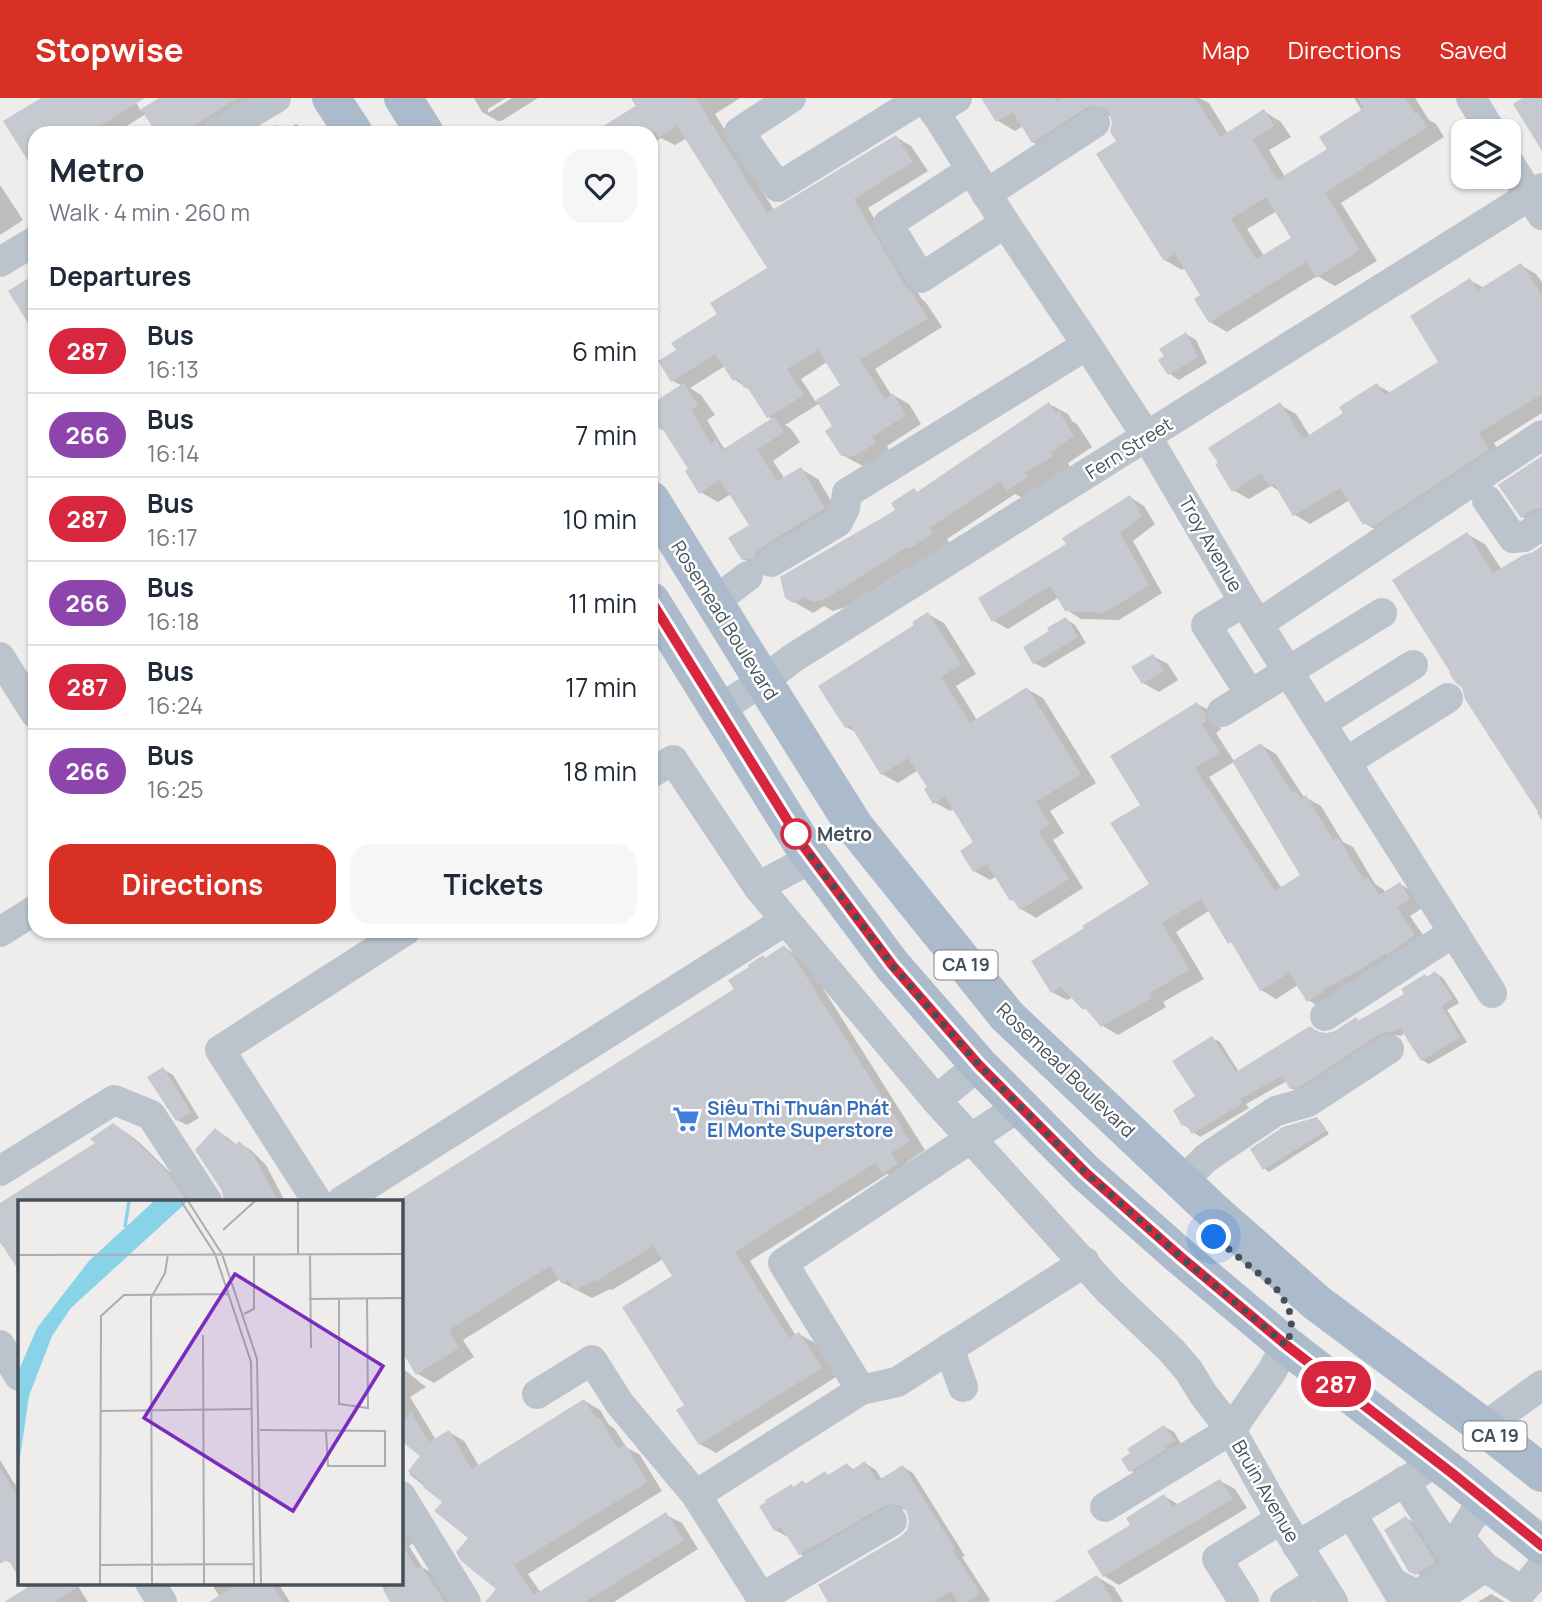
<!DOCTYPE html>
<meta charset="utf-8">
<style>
:root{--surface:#fff;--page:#f6f6f7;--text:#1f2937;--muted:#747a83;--line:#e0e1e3;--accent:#d93025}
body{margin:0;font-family:Manrope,sans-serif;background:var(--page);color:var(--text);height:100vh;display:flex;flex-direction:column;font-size:26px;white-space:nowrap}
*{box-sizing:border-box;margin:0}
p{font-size:23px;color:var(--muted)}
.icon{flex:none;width:38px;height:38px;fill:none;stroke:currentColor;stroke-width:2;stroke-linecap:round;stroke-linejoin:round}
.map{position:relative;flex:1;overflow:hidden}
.sheet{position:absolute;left:28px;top:28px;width:630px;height:812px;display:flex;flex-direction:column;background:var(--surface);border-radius:21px;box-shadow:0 2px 5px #0004}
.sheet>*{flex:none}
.badge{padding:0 14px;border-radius:23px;font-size:24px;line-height:46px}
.buttons{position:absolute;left:1451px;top:21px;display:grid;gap:14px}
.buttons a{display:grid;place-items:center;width:70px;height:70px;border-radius:14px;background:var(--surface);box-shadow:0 2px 5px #0004;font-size:35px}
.you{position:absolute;width:35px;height:35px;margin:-18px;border:5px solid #fff;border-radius:50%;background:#1a73e8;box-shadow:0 0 0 10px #1a73e833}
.map>.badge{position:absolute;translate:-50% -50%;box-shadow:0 0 0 4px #fff}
h2{padding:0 21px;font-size:26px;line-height:63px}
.round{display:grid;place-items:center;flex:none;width:74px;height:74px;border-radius:21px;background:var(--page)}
.summary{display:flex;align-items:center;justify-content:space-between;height:119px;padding:0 21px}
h1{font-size:33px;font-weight:700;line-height:52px}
.cta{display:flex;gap:14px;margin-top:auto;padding:14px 21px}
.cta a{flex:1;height:80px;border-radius:21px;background:var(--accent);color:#fff;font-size:28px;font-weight:700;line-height:80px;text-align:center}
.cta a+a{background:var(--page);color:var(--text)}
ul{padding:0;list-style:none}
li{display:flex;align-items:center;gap:21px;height:84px;padding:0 21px;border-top:2px solid var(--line)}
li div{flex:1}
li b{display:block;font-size:26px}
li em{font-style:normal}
li .badge{min-width:77px;font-weight:700;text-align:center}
header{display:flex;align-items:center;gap:42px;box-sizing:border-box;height:98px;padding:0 35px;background:var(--accent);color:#fff}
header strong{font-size:33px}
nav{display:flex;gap:38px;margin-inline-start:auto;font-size:24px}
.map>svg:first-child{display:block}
</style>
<header>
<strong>Stopwise</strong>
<nav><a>Map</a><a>Directions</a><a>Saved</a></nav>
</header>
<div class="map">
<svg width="1542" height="1504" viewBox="0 0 1542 1504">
<rect width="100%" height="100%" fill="#efecec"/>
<!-- shadow -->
<g fill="#0003" fill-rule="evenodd">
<polygon points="44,0 133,0 141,13 162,0 267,0 211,35 158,35 146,16 115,35 35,35 35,71 6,24"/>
<polygon points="474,0 506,0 488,11 488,15 512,0 538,0 501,23 498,23 482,14"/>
<path d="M631,0H740L715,16L774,112L896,39L911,48L928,73L868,110L921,200L927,206L942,229L875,271L892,298L893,297L909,306L921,326L887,348L890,354L863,368L842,357L835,329L820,305L785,327L791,331L800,344L773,363L785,381L801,371L818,381L842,421L761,471L743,461L751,428L731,396L718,404L700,394L690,372L667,334L661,331L651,316V308L682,288L673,283L678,253L769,170L687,40L675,47L661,40L651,46V35H595L637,9ZM827,264L842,288L816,304L801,281ZM725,268L735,282L751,293L768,319L773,321L727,351L723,349L707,322L715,317L701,297L690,290Z"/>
<path d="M983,0H1199L1209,5L1228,36L1264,13L1281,24L1291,39L1269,52L1285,79L1329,52L1362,13L1354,0H1415L1429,22L1436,26L1444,39L1341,105L1377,163L1335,188L1317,178L1227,234L1210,224L1202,198L1185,170L1182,172L1165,162L1118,44L1112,17L1104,19L1050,54L1033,44L1023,28L1015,33L998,23ZM1277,113L1294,140L1264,158L1247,131Z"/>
<polygon points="296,26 311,35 263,35 275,27 285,33"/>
<polygon points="0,87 23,122 0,137"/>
<polygon points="1521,167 1536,176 1542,184 1542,315 1494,345 1504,361 1380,434 1364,425 1350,402 1310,426 1295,417 1279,393 1271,388 1249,401 1233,392 1280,307 1296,316 1310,338 1346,315 1377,287 1391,295 1441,265 1470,182 1484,190"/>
<polygon points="1186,236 1196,242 1207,265 1179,282 1170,276"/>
<polygon points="1049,306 1068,316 1072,323 1077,326 1092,349 1068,365 1070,369 1027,402 1015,396 947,441 950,446 929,460 926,459 846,509 833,513 824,508 813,515 794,504 888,419 918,395"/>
<polygon points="1542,360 1542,428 1540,429 1522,419"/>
<polygon points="1130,399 1144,408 1155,426 1133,443 1162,495 1119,522 1081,521 1067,512 1059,499 1008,531 994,523 1068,446"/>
<polygon points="1467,436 1485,446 1502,472 1542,450 1542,722 1537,714 1539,712 1464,589"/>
<polygon points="928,516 944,525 976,576 956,588 977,622 1027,591 1043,600 1096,685 1050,713 1064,735 1053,742 1083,790 1036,820 1021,811 1018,805 1012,802 997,778 990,782 974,773 976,745 955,711 950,713 934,704 929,690 918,672 898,685 882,676 857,635 846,629 916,527"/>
<polygon points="1066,521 1075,527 1086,545 1044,570 1034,565 1051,533"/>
<polygon points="1153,558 1168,566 1178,582 1159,594 1143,585"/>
<path d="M1197,606L1213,614L1221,631L1216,635L1234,663L1261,647L1276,656L1303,698L1321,708L1343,744L1353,749L1375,786L1383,791L1386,795L1400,786L1415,795L1424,809L1410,818L1429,846L1323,911L1308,902L1298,887L1276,901L1261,892L1235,847L1230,844L1210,812L1176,834L1204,881L1163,904L1166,909L1118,937L1103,928L1092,915L1084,910L1073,899L1067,902L1052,894L1151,787L1143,707ZM1234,664L1303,778L1282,791L1209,679Z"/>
<polygon points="312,833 333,833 323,839"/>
<polygon points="784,849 800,859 812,873 925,1052 906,1065 913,1075 900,1084 887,1076 750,1163 796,1238 799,1236 815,1245 836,1279 716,1355 700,1346 686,1307 674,1179 663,1161 612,1192 610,1191 592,1200 563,1185 560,1181 463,1242 474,1259 434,1285 418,1276 401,1248 401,1103 736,892 766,861"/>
<polygon points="1436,875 1443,880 1458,903 1459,905 1447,912 1467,944 1429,966 1422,962 1405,935 1401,938 1396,937 1387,940 1299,994 1291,990 1287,983 1246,1006 1249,1010 1200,1039 1184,1027 1197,999 1212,940 1220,944 1239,974 1310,930 1327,937 1359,923 1407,897 1425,878 1429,880"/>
<polygon points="163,971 173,977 199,1020 187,1027 177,1022"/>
<polygon points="1317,1021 1321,1024 1329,1036 1269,1074 1265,1071 1253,1052"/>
<polygon points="215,1032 227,1039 237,1047 239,1045 251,1052 266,1067 285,1103 226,1103"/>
<polygon points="126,1034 140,1045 179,1083 192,1103 103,1103 94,1089 71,1103 19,1103 19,1169 5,1148 0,1145 0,1107"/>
<polygon points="401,1269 426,1289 410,1299 436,1342 449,1334 464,1343 479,1368 585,1303 600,1312 609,1327 614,1330 626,1349 640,1357 662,1393 528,1476 541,1495 666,1417 682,1425 698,1451 614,1504 493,1504 498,1491 470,1440 444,1404 409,1376 423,1358 401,1340"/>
<polygon points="1165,1329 1174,1334 1183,1349 1140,1378 1130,1372"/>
<polygon points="0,1362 14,1385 19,1390 19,1476 13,1466 5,1462 0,1454"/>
<polygon points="865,1365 876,1372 882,1382 903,1369 913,1375 965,1458 962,1459 990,1502 987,1504 831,1504 908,1433 911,1424 908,1413 905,1411 895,1413 811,1462 800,1456 788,1437 786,1438 775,1432 794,1390 803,1384 807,1387 825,1375 829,1378 847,1367 855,1372"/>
<polygon points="1220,1383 1235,1391 1247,1410 1119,1487 1104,1478 1133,1428 1164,1398 1179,1407"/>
<polygon points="1406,1420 1427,1432 1456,1476 1438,1488 1411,1472"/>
<polygon points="401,1424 415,1444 409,1448 422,1469 434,1476 452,1504 392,1504 380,1485 401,1485"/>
<polygon points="1097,1479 1114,1489 1123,1504 1078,1504"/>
<polygon points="25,1485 76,1485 88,1504 30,1504 28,1491"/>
<polygon points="211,1485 278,1485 290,1504 223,1504"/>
<polygon points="1491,1496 1505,1504 1478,1504"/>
</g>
<!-- building -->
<g fill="#c6c9cf" fill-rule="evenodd">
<polygon points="41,0 145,0 89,35 35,35 35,74 3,23"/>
<polygon points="159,0 238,0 182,35 156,35 141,11"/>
<polygon points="632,0 696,0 767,115 896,37 913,64 854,101 906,189 912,195 928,220 860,262 885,301 893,295 906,317 872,339 876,345 853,359 852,357 847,360 844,356 841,358 825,333 832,328 816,302 840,287 818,252 787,271 804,297 767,320 747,289 744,290 738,280 733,283 715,256 671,284 658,263 676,252 671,245 717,216 710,205 767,170 677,28 658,40 655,35 592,35 637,7"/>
<path d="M981,0H1054L1057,4L1063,0H1195L1220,39L1264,11L1274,28L1253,42L1277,82L1327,51L1319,39L1364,10L1358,0H1405L1415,16L1418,14L1427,29L1325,95L1360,152L1316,180L1306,164L1209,225L1194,201L1200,197L1175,156L1164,163L1096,56L1116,43L1110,34L1112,25L1109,15L1103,10L1095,8L1086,10L1032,45L1013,14L996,24ZM1266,99L1291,140L1256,161L1231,121Z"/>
<polygon points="1522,0 1542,0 1542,53 1513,6"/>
<polygon points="1521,165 1542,198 1542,296 1479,335 1489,351 1371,430 1367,424 1363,427 1340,390 1293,418 1274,386 1270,389 1261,375 1232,394 1215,366 1218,365 1208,350 1280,304 1303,341 1343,315 1339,309 1377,285 1385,297 1438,264 1410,218 1470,180 1478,192"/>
<polygon points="35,176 35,236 8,193"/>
<polygon points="1186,234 1198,259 1168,277 1158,262 1164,258 1159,251"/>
<polygon points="684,285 698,307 691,312 711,345 716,342 722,352 774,319 784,334 757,352 777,383 801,369 825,410 762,449 756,455 754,462 746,461 742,462 728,440 749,427 720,382 699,396 685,373 688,371 662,330 660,332 651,319 651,306"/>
<polygon points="1049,304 1056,315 1059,313 1074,338 1050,355 1053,358 1025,375 1028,379 1007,393 1001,383 929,430 933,435 909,451 907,449 827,500 813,504 804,499 793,505 785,500 780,479 887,417 895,412 891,405 914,390 917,394"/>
<polygon points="1542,358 1542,410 1532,412 1521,420 1498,387"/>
<polygon points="1130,397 1142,418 1120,435 1149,487 1104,515 1065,513 1050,488 992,524 978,500 1066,446 1062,440"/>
<polygon points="1467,434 1493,475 1523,457 1533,454 1542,448 1542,720 1465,601 1462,590 1455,584 1449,575 1450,574 1392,482"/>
<polygon points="928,514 961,566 941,579 970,625 1027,589 1081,676 1036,704 1050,726 1038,733 1069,781 1020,812 1013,802 1010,803 987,766 973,774 960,753 973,744 945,699 933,706 924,691 927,689 908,660 881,677 850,627 845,630 818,588 914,527 912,524"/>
<polygon points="1066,519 1078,539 1033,566 1023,549 1049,533 1047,530"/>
<polygon points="1153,556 1164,573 1142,586 1131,569"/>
<polygon points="1197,604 1205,615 1207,623 1202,626 1220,655 1195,670 1275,793 1300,777 1232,663 1261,645 1292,695 1296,693 1301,700 1306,697 1333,742 1338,739 1364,782 1368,780 1379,797 1400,784 1410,801 1397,809 1415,837 1387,857 1386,855 1360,872 1322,892 1323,894 1307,904 1289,875 1260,893 1231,844 1228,846 1201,801 1162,825 1190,872 1149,895 1152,900 1101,929 1085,910 1083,912 1061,889 1051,895 1031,863 1084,830 1082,828 1149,786 1110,725 1140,707 1110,658"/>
<polygon points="784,847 796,862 910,1043 891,1055 898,1066 882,1076 875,1065 735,1154 789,1240 799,1234 822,1270 699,1347 676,1312 684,1307 622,1209 672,1178 653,1148 595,1184 594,1182 575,1192 568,1182 562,1186 550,1168 449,1232 459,1250 416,1277 401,1252 401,1101 734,891 728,882 749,869 748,867 763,857 765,860"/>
<polygon points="1435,873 1451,897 1452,901 1441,908 1460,939 1421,963 1400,930 1393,934 1387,934 1379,936 1301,988 1290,991 1282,978 1240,1001 1243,1005 1192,1036 1186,1026 1182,1028 1173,1012 1195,998 1172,963 1212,938 1236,974 1310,928 1318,934 1327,935 1335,933 1356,919 1358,922 1365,919 1404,896 1401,891 1425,876 1427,879"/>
<polygon points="163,969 191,1014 176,1023 147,979"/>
<polygon points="1317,1019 1326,1033 1263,1072 1250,1051 1283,1029"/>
<polygon points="113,1025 128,1036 168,1074 186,1103 19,1103 19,1173 0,1144 0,1105 95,1045 90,1041"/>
<polygon points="215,1030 235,1047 239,1043 253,1056 278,1103 224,1103 222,1093 195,1052"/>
<polygon points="584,1301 597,1321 599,1319 618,1350 625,1346 648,1384 514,1467 534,1497 666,1414 684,1442 585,1504 485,1504 496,1491 461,1463 456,1454 468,1440 434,1413 442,1404 423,1389 425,1387 408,1373 420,1358 401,1343 401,1328 411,1314 429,1344 449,1332 472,1371"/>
<polygon points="1164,1327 1175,1343 1165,1349 1167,1351 1129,1374 1121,1361 1130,1355 1127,1351"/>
<polygon points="865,1363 877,1383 903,1367 955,1451 953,1453 980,1495 968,1504 958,1504 951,1493 933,1504 828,1504 818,1487 901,1438 907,1432 909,1424 907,1414 901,1408 893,1406 884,1408 799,1457 781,1429 774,1433 759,1408 766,1404 765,1402 792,1386 793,1389 803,1382 805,1386 825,1373 828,1377 847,1365 852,1372"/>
<polygon points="0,1370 19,1400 19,1480 8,1461 0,1466"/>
<polygon points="1220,1381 1233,1401 1103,1479 1087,1453 1130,1427 1126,1420 1164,1396 1172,1409"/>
<polygon points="1406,1418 1436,1464 1416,1477 1409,1474 1384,1432"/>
<polygon points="401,1445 417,1471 421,1468 445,1504 390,1504 383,1492 395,1485 401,1485"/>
<polygon points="1097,1477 1114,1504 1054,1504"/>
<polygon points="35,1485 85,1485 54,1504 4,1504"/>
<polygon points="238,1485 271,1485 283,1504 209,1504"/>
</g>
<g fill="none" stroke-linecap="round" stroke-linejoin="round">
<!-- minor -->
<g stroke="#bbc4cc" stroke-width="30">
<polyline points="791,0 739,34 778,89 922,0"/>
<polyline points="926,0 1005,125 1087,247 1147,339 1244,504 1492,895"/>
<polyline points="1471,0 1491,33"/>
<polyline points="934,14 957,0"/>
<polyline points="217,35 276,0"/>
<polyline points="1508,63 1542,117"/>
<polyline points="971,72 888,126 921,180 1005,125"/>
<polyline points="986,96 1095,25"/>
<polyline points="0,164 35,143"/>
<polyline points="1487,402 1513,440 1524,439 1542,427"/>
<polyline points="771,464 838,424 845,410 847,395 1087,247"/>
<polyline points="714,504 748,478"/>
<polyline points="1244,504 1206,527 1250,596"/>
<polyline points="1258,526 1542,337"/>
<polyline points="0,559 35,615"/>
<polyline points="718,612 763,583 793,560 1542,90"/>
<polyline points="1222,614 1382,515"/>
<polyline points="1321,625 1413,567"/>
<polyline points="1346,664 1448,600"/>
<polyline points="651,675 673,662 758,789 936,1002 979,967"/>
<polyline points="758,789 812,760"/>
<polyline points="0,834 35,812"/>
<polyline points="1325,918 1454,834"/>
<polyline points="936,1002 1109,1193 1171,1252 1189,1273 1203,1296 1231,1332 1281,1421 1333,1504"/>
<polyline points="0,1073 114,1002 151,1017 207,1103"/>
<polyline points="1182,1084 1206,1060 1276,1013 1308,1004 1389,951"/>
<polyline points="317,1103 220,952 405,833"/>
<polyline points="342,1103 785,823"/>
<polyline points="0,1247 19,1278"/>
<polyline points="949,1250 963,1289"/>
<polyline points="861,1292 783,1165 1020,1008"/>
<polyline points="537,1296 592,1262 620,1306 696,1397 764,1504"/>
<polyline points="1484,1329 1542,1287"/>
<polyline points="696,1397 861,1292 897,1284 1085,1164"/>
<polyline points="401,1398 466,1504"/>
<polyline points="1105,1409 1231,1332 1272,1273 1286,1247"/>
<polyline points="1351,1415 1403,1502"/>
<polyline points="1297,1448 1422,1373"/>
<polyline points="1482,1466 1459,1439 1484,1401"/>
<polyline points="150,1485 162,1504"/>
<polyline points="1393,1485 1417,1497 1455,1473 1455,1461 1404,1383"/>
<polyline points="1442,1498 1485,1469 1522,1493 1542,1469"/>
<polyline points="761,1500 892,1423"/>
<polyline points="1244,1504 1217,1461 1281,1421"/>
<polyline points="1285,1504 1319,1482"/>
</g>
<!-- major -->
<g stroke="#acbbcb" stroke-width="38">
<polyline points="331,0 354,35"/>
<polyline points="403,0 425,35"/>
<polyline points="651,402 763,583 855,729 1007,918 1213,1113 1317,1205 1484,1329 1542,1375"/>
<polyline points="651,503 804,749 892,867 979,967 1086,1075 1181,1159 1286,1247 1453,1376 1542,1448"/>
</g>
</g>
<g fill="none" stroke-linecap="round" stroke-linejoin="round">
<defs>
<polyline id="line" points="651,503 804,749 892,867 979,967 1086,1075 1181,1159 1286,1247 1453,1376 1542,1448"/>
</defs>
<!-- line casing -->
<use href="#line" stroke="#fff" stroke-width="16"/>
<!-- line -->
<use href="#line" stroke="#d7263d" stroke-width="10"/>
<!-- walk -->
<path stroke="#455059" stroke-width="7" stroke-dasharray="0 12.6" d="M796,736L790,726L804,749L892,867L979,967L1086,1075L1181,1159L1286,1247C1297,1223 1290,1208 1274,1188L1214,1139"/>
</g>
<!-- icons -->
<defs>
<symbol id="supermarket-bare" viewBox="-9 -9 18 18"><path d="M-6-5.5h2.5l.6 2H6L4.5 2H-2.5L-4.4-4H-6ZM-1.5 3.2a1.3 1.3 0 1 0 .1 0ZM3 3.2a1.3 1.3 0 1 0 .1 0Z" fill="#3f7fe0" stroke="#fff" stroke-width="2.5" paint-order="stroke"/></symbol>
</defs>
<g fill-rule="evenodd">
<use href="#supermarket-bare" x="667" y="1002" width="38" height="38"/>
</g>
<!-- markers -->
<circle fill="#fff" stroke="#d7263d" stroke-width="3.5" cx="796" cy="736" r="14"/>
<g text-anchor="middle" stroke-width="5" stroke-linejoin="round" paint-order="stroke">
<!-- shield labels -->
<g fill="#fff" stroke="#7d848b" stroke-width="2">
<rect x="934.5" y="852.5" width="63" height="29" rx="5"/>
<rect x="1463.5" y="1323.5" width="63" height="29" rx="5"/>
</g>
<g font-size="18" font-weight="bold" fill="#455059">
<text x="966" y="873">CA 19</text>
<text x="1495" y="1344">CA 19</text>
</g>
<!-- street labels -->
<g font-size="19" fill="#455059" stroke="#fff">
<text transform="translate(1129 350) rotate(-32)" y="7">Fern Street</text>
<text transform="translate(1211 446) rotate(60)" y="7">Troy Avenue</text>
<text transform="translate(725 522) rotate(58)" y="7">Rosemead Boulevard</text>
<text transform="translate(1066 972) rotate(44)" y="7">Rosemead Boulevard</text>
<text transform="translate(1266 1393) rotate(60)" y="7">Bruin Avenue</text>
</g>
<!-- stop labels -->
<g font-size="19" font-weight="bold" fill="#455059" stroke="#fff" text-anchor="start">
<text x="817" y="743">Metro</text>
</g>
<!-- shop labels -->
<g font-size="19" font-weight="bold" fill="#366cbe" stroke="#fff" text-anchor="start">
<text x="707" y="1017">Siêu Thi Thuân Phát<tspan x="707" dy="22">El Monte Superstore</tspan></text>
</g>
</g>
<!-- overview -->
<g transform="translate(18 1102)">
<rect width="385" height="385" fill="#efecec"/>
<path d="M136,1H170L53,108L34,136L11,196L0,272V172L19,128L71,61Z" fill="#89d3e9"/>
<path fill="none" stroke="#89d3e9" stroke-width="3.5" d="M107,27L111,1"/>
<path fill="none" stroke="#abaeb1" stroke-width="2" d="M163,1L197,54L233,162L236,384M170,1L204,54L239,159L243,384M205,30L237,1M280,54V1M0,55L385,54M292,55L293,148M321,98V204L350,208L349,98M291,99L385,98M226,114L236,109V55M185,135L186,384M82,211L235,209M242,230L367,231V266H310L308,231M82,365L235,364M82,384L83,116L106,95L211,94M134,384L133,98L147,73L150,54"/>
<path fill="#7b2cbf" fill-opacity="0.15" stroke="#7b2cbf" stroke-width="3.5" d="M217,74L365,166L275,311L126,218Z"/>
<rect width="385" height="385" fill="none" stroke="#455059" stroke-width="3.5"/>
</g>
</svg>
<div class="buttons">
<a><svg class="icon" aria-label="layers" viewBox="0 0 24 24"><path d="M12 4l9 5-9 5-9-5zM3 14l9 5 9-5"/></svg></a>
</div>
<div class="you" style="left:1214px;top:1139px"></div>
<b class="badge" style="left:1336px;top:1286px;background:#d7263d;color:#fff">287</b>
<section class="sheet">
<div class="summary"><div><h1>Metro</h1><p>Walk · 4 min · 260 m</p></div><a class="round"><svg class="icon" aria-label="heart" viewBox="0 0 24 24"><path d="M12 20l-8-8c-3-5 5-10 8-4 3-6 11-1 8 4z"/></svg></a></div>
<h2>Departures</h2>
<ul>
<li><span class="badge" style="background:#d7263d;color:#fff">287</span><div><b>Bus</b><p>16:13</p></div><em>6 min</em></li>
<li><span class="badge" style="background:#8e44ad;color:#fff">266</span><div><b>Bus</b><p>16:14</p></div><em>7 min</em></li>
<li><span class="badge" style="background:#d7263d;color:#fff">287</span><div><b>Bus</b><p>16:17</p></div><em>10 min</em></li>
<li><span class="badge" style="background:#8e44ad;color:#fff">266</span><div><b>Bus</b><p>16:18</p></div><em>11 min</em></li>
<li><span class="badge" style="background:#d7263d;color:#fff">287</span><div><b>Bus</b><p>16:24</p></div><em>17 min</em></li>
<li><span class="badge" style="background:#8e44ad;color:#fff">266</span><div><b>Bus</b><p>16:25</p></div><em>18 min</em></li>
</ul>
<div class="cta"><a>Directions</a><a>Tickets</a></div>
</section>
</div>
